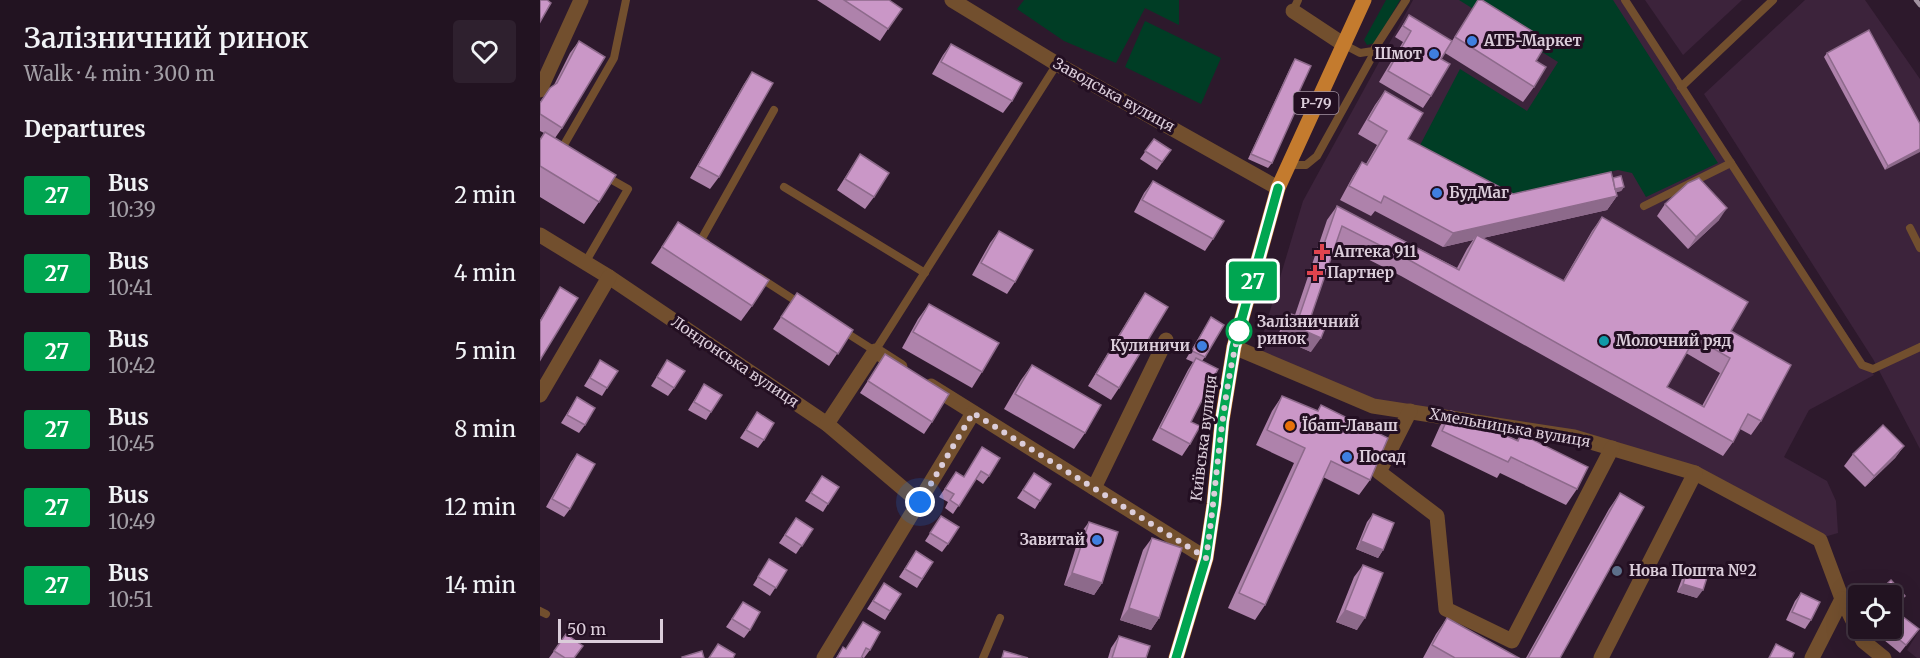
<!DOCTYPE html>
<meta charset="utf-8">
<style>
:root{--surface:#221321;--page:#2e202e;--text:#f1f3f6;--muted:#a29ea5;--line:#3f323f}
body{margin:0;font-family:Merriweather,serif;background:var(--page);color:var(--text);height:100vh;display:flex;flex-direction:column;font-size:22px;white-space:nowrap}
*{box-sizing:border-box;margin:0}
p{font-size:20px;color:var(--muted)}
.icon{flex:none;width:33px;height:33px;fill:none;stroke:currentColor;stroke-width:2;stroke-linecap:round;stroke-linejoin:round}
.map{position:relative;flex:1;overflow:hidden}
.details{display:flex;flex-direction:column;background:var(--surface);width:540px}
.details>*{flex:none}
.badge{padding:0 12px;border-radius:4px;font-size:21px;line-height:39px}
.fabs{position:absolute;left:1308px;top:585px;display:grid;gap:12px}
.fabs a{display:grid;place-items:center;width:54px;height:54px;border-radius:6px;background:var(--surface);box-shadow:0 6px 24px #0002,0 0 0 2px var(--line);font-size:30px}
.scale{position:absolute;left:18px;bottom:15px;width:105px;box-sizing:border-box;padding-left:6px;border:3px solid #dbcdda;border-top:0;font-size:16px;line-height:21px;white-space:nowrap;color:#dbcdda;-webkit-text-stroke:4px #230f22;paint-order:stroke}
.you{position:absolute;width:30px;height:30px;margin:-15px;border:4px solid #fff;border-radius:50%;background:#1a73e8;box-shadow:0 0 0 9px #1a73e833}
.map>.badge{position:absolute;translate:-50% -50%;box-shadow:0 0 0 3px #fff}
h2{padding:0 24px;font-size:22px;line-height:54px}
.round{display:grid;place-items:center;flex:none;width:63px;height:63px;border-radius:6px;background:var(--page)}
.overview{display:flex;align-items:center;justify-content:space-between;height:102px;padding:0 24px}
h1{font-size:28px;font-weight:600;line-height:45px}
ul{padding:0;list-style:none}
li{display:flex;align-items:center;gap:18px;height:78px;padding:0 24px}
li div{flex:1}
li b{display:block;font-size:22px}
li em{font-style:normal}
li .badge{min-width:66px;font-weight:700;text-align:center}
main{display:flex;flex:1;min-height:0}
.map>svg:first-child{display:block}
</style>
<main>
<section class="details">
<div class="overview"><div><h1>Залізничний ринок</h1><p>Walk · 4 min · 300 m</p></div><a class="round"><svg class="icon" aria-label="heart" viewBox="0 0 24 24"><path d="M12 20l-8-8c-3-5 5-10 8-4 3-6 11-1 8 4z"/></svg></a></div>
<h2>Departures</h2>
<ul>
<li><span class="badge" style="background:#00a651;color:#fff">27</span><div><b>Bus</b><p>10:39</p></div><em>2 min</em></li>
<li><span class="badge" style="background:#00a651;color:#fff">27</span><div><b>Bus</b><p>10:41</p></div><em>4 min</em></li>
<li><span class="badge" style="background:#00a651;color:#fff">27</span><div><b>Bus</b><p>10:42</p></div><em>5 min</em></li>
<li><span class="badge" style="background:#00a651;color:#fff">27</span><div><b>Bus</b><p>10:45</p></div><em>8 min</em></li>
<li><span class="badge" style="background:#00a651;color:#fff">27</span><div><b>Bus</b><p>10:49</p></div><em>12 min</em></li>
<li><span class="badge" style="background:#00a651;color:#fff">27</span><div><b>Bus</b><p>10:51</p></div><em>14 min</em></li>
</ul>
</section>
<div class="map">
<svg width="1380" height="658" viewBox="0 0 1380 658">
<rect width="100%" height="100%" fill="#2d192c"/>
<!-- built -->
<g fill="#3c233b">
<polygon points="873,0 1083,0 1334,375 1269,410 1244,457 1287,481 1296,501 1298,533 1284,537 1156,469 836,401 718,351 763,201"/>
<polygon points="1105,0 1202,0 1143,55"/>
<polygon points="1265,0 1325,0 1380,79 1380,449 1333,359 1164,94"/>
<polygon points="1380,629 1380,658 1377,658 1367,650"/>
</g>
<!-- green -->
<g fill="#003d25">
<polygon points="484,0 639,0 639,25 605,8 576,63 524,41 477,9"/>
<polygon points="846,0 860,0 835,43 827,45 824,40"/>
<polygon points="919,0 1073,0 1178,163 1106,197 1092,173 1078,170 966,196 878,149 920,69 987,111 1018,62"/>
<polygon points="605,21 681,58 661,104 585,67"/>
</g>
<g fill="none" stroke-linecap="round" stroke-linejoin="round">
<!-- service -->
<g stroke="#724f2e" stroke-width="8">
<polyline points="1085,0 1322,365 1333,369 1380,347"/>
<polyline points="753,11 758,0"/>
<polyline points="803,44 820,53 833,51 866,0"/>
<polyline points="1141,87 1233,0"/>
<polyline points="21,150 74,58 86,0"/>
<polyline points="749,165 766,165 777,156 838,46"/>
<polyline points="244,187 385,273"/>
<polyline points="1104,206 1191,163"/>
<polyline points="1370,228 1380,248"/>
<polyline points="166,243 161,240 234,110"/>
<polyline points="45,263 88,189 65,176"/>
<polyline points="219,277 259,303"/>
<polyline points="302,330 335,351 517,64"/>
<polyline points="0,611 6,614"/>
<polyline points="443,658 460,618"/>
</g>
<!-- minor -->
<g stroke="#724f2e" stroke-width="15">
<polyline points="753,11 803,44"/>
<polyline points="0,90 41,0"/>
<polyline points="0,235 69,277 287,424 379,502"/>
<polyline points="694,347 833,406 1034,437 1155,473 1280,540 1302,599 1323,641 1344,658"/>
<polyline points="391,386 666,558"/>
<polyline points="0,395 69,277"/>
<polyline points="870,411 839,472 897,516 906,609 972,641 1072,448"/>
<polyline points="287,424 335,351 360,367"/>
<polyline points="554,488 626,340"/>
<polyline points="284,658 433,413"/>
<polyline points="1061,658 1155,473"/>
<polyline points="1272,658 1302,599"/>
</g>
<!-- tertiary -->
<polyline stroke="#724f2e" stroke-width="15" points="412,0 517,64 738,188"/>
<!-- primary -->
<polyline stroke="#c47b2e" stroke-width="15" points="636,658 666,558 674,504 682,421 694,347 738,188 824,0"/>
<!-- rail -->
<polyline stroke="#a292a1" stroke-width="4.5" points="1376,0 1380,5"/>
</g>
<!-- wall -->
<g fill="#ae82ab" fill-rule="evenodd">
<polygon points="277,0 349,0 348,29 340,41"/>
<polygon points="938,0 996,61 994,87 983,102 905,53 901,59 891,96 883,108 839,82 863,42 855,37 869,15 912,41"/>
<polygon points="39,41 22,128 15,138 59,202 44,224 0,197 0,139 4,133 0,131 0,102 10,88 14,85 30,53"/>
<polygon points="411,44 472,101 463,113 392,74 403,55"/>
<polygon points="1287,53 1380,124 1345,170 1284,57"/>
<polygon points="755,59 759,92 732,163 728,168 708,159 752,64"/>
<polygon points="212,72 179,177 170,189 150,178 204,84"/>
<path d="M845,91L868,139L973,194L1073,178L1084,187L1081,191L1076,192L1077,196L1067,210L943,238L1023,281L1052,231L1062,217L1191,331L1221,421L1211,435L1200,429L1193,442L1183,456L861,276L796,243L769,322L771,352L737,337L741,328L751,314L755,315L787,220L797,206L917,268L927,249L933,240L903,247L835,211L831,216L800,200L813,176L822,162L826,164L837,145L818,134L835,105ZM1146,353L1180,373L1162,406L1127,387Z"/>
<polygon points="614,139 631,150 617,170 600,159"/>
<polygon points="320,154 334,197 325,209 297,190"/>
<polygon points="613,181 673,239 665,251 594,212 604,193"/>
<polygon points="1125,204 1179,220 1148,249 1117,216"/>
<polygon points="138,222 212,306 201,321 111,263"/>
<polygon points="459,231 475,282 467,294 432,275 450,243"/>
<polygon points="20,287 0,360 0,320"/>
<polygon points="257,293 313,330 289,366 233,329"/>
<polygon points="605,293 579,388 571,400 548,386 597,305"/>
<polygon points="389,304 442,372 432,388 362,348 378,319"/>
<polygon points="671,317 665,357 662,361 651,422 650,444 642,456 612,440 648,370 653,362 646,359"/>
<polygon points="345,354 392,422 384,434 320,393"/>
<polygon points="60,360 67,388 62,396 44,386"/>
<polygon points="127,360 134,388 128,396 111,386"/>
<polygon points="492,365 545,433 534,449 464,409 481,380"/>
<polygon points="164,384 171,412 166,420 148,410"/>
<polygon points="742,396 777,411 781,405 830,480 819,495 783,477 725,605 715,620 688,608 754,463 716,445 732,411"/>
<polygon points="37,397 45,425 39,433 21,423"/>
<polygon points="911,411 977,440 981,434 1037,489 1026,505 960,473 957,478 891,446 900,426"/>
<polygon points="217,412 224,440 218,448 200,438"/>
<polygon points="1364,446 1355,458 1325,487 1304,466 1313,454"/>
<polygon points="442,447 449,476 443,484 436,479 413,514 405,508 408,502 399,497 416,472 424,477"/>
<polygon points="37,454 30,509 24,517 6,507 31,462"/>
<polygon points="494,473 500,501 495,509 477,498"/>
<polygon points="282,476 288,504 283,512 265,501"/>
<polygon points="1080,493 1020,658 986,658 1069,509"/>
<polygon points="833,514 843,550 838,558 816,549 827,522"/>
<polygon points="401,516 408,544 402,552 385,541"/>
<polygon points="256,518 273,529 256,554 239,543"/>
<polygon points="549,522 562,583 554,595 524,585 540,534"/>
<polygon points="612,538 619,618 611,630 580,620 603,550"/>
<polygon points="376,551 393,562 377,588 359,577"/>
<polygon points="229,559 247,570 230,596 213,585"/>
<polygon points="823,565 817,630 796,622 814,577"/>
<polygon points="1149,565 1157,598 1137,592 1144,573"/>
<polygon points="344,583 361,594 345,620 327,609"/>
<polygon points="1261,593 1271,620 1265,629 1246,620 1255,601"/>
<polygon points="203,602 210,630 204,638 186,627"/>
<polygon points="907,618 979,658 883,658 896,634"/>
<polygon points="323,622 330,650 324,658 321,657 321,658 296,658 303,647 306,649"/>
<polygon points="1379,629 1360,653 1344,640 1350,632"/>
<polygon points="579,636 606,658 568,658 571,648"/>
<polygon points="14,651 34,658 9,658"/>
</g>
<!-- shaded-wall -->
<g fill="#8d6a8b">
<polygon points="1380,149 1380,152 1345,170 1348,166"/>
<polygon points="1084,187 1081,191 1070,194 1073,190"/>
<polygon points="1077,196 1067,210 934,240 937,235 933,240 903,247 913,233"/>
<polygon points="1187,208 1179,220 1148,249 1156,237"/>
<polygon points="747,323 781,338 771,352 737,337"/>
<polygon points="1364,446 1355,458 1325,487 1334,476"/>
<polygon points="821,541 843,550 838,558 816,549"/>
<polygon points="532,573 562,583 554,595 524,585"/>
<polygon points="1143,584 1163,590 1157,598 1137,592"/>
<polygon points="1365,596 1359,604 1352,610 1352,607"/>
<polygon points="589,608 619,618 611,630 580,620"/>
<polygon points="805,610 825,618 817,630 796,622"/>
</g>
<!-- building -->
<g fill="#ca97c7" stroke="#8d6a8b" stroke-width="1.5" fill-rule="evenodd">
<polygon points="0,0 7,0 11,3 0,22"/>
<polygon points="304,0 349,0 362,9 348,29"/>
<polygon points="938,0 942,0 1008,41 996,61 1006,67 994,87 915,37"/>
<polygon points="869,15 912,41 901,59 910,64 891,96 848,71 871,31 863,26"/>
<polygon points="1329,30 1380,124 1380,149 1348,166 1287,53"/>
<polygon points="39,41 65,57 22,128 0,114 0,103 10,88 17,83"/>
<polygon points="411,44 482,83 472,101 401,62"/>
<polygon points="755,59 771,66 759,92 763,94 732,163 711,154"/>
<polygon points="212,72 233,83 179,177 158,166"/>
<polygon points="845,91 883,113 868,139 973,194 1071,172 1077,196 913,233 844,196 841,203 809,186 822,162 827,165 847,131 828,120"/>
<polygon points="5,132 76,175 59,202 0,166 0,140"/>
<polygon points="614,139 631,150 622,162 605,151"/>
<polygon points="320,154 349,173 334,197 305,179"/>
<polygon points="1081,176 1084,187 1075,189 1073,178"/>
<polygon points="1159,178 1187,208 1156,237 1125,204 1148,183"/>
<polygon points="613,181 684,221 673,239 602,200"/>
<path d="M797,206L919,270L937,235L1024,281L1062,217L1208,302L1191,331L1251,365L1221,421L1208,414L1193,442L871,261L802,226L769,322L785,328L781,338L747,323L751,314L759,317ZM1155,338L1190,358L1164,407L1127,387Z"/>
<polygon points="138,222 229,280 212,306 122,247"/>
<polygon points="459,231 493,250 475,282 441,263"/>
<polygon points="20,287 38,298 0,360 0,322"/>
<polygon points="257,293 313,330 298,354 241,317"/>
<polygon points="605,293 628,307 579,388 556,374"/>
<polygon points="389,304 459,343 442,372 373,332"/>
<polygon points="671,317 684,325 665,357 652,351"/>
<polygon points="345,354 409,394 392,422 328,381"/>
<polygon points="656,358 678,369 651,422 660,426 650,444 620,428"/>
<polygon points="60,360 78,371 67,388 50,378"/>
<polygon points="127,360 145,371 134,388 117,377"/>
<polygon points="492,365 561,405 545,433 475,394"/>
<polygon points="164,384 182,395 171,412 154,402"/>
<polygon points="742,396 778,411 781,405 848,438 830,480 791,461 725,605 699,593 765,448 727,430"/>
<polygon points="37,397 55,408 45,425 27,415"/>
<polygon points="911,411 978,441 981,434 1048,467 1037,489 971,457 968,462 902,431"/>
<polygon points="217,412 234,423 224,440 206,430"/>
<polygon points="1343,425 1364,446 1334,476 1313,454"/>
<polygon points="442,447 460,458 449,476 441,471 419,506 410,500 414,494 405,489 416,472 424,477"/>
<polygon points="37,454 55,464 30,509 12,499"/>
<polygon points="494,473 511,484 500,501 483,490"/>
<polygon points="282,476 299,487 288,504 271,493"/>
<polygon points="1080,493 1104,507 1020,658 988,658"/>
<polygon points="833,514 854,523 843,550 821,541"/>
<polygon points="401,516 419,527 408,544 390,533"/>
<polygon points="256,518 273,529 262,546 245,535"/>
<polygon points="549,522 578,532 562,583 532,573"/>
<polygon points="612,538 642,548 619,618 589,608"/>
<polygon points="376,551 393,562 382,579 365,569"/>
<polygon points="229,559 247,570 236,588 218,577"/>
<polygon points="823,565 843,573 825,618 805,610"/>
<polygon points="1149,565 1169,571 1163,590 1143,584"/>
<polygon points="1351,580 1365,596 1352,607 1352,596 1338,596 1336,594"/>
<polygon points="344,583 361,594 350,611 333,601"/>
<polygon points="1261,593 1280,602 1271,620 1252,612"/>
<polygon points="203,602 220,612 210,630 192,619"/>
<polygon points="1362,616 1379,629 1366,645 1350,632"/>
<polygon points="907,618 979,658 915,658 892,645"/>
<polygon points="323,622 340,632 330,650 326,648 321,658 297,658 303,647 306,649"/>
<polygon points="26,634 43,646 34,658 25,658 14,651"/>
<polygon points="579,636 610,646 606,658 572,658"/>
<polygon points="178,644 195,654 193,658 169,658"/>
<polygon points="1236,644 1254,653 1252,658 1229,658"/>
<polygon points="162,651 164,658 143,658 142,657"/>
<polygon points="464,651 488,658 462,658"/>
</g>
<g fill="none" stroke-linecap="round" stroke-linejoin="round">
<defs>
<polyline id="line" points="636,658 666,558 674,504 682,421 694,347 738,188"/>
</defs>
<!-- line casing -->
<use href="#line" stroke="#fff" stroke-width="14"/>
<!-- line -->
<use href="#line" stroke="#00a651" stroke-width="9"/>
<!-- walk -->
<path stroke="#dbcdda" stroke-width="6" stroke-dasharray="0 10.8" d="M380,502L433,413L666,558C678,480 680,401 701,324L699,331"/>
</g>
<!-- markers -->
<g fill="#3f7fe0" stroke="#230f22" stroke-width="2">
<circle cx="932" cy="41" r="6"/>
<circle cx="894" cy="54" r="6"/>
<circle cx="897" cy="193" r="6"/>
<circle cx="662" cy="346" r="6"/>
<circle cx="807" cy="457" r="6"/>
<circle cx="557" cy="540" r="6"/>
</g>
<g fill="#e0444e" stroke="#230f22" stroke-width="2">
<path d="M779 243h6v6h6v6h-6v6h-6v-6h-6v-6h6z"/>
<path d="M772 264h6v6h6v6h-6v6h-6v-6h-6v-6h6z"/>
</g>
<circle fill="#fff" stroke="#00a651" stroke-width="3" cx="699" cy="331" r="12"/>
<circle fill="#0f9aa8" stroke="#230f22" stroke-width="2" cx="1064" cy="341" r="6"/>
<circle fill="#e8710a" stroke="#230f22" stroke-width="2" cx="750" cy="426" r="6"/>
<circle fill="#5c6f8a" stroke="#230f22" stroke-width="2" cx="1077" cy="571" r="6"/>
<g text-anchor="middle" stroke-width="6" stroke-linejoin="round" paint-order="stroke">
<!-- shield labels -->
<rect fill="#230f22" stroke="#a494a3" stroke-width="1.5" x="753.5" y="92" width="45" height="22" rx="4.5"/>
<g font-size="14" font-weight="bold" fill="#dbcdda">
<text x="776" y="108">Р-79</text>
</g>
<!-- poi labels -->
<g font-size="15" font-weight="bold" fill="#dbcdda" stroke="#230f22" text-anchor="start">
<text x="944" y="46">АТБ-Маркет</text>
<text x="882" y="59" text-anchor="end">Шмот</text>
<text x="909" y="198">БудМаг</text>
<text x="794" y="257">Аптека 911</text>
<text x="787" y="278">Партнер</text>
<text x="1076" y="346">Молочний ряд</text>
<text x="650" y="351" text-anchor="end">Кулиничи</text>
<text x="762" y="431">Їбаш-Лаваш</text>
<text x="819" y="462">Посад</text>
<text x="545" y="545" text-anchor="end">Завитай</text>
<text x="1089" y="576">Нова Пошта №2</text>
</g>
<!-- street labels -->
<g font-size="15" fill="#dbcdda" stroke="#230f22">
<text transform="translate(574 95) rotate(29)" y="5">Заводська вулиця</text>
<text transform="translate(195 362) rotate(34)" y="5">Лондонська вулиця</text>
<text transform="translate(970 428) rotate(10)" y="5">Хмельницька вулиця</text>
<text transform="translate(664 438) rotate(-83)" y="5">Київська вулиця</text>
</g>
<!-- stop labels -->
<g font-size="15" font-weight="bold" fill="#dbcdda" stroke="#230f22" text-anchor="start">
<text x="717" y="327">Залізничний<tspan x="717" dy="17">ринок</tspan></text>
</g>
</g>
</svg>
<div class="fabs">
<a><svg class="icon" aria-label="locate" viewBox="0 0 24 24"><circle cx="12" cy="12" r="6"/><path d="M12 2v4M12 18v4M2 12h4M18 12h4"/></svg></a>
</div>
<div class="scale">50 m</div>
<div class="you" style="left:380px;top:502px"></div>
<b class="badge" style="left:713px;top:281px;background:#00a651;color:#fff">27</b>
</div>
</main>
